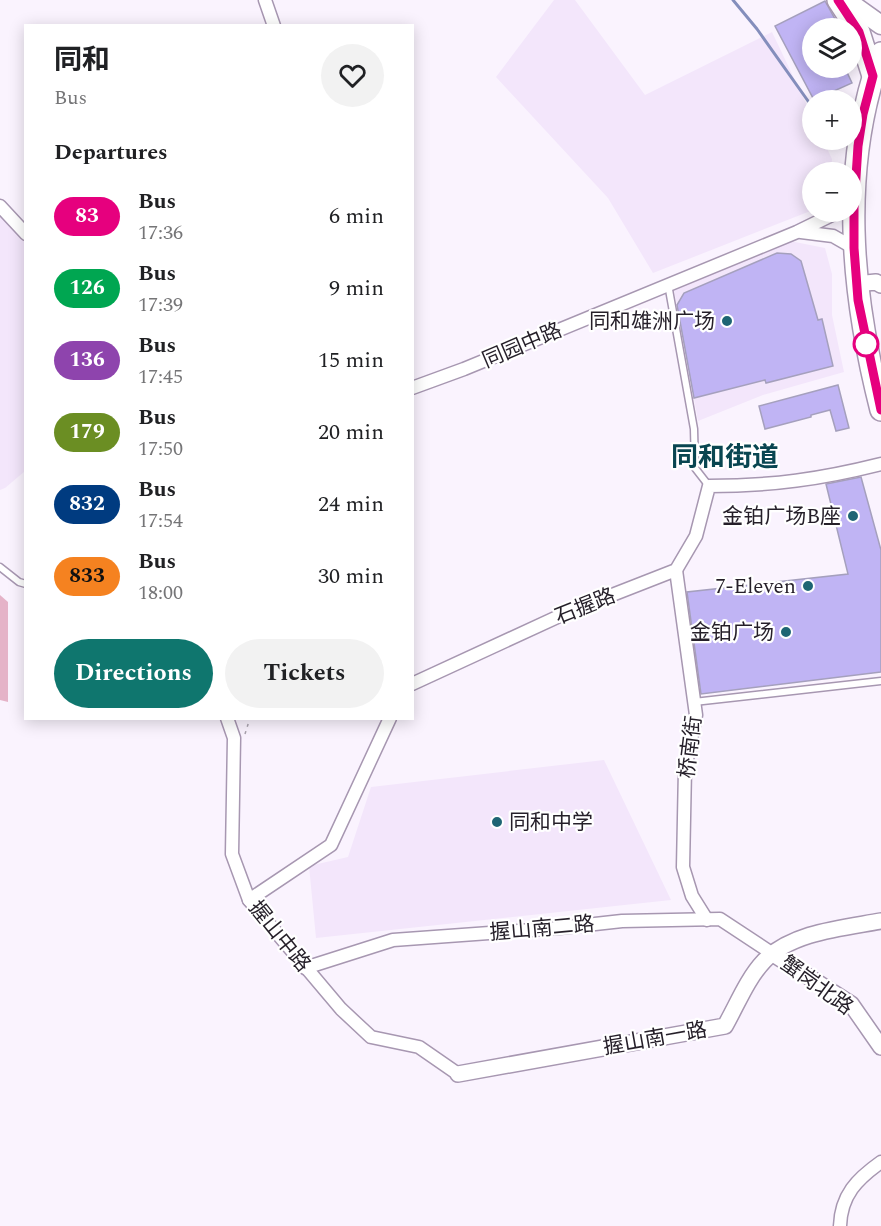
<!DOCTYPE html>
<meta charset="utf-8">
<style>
:root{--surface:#fff;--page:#f2f2f2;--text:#202124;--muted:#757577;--accent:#0f766e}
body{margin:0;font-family:Spectral,"Noto Sans SC",serif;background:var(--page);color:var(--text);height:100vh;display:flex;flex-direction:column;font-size:22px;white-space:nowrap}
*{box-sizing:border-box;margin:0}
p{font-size:20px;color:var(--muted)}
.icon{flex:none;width:33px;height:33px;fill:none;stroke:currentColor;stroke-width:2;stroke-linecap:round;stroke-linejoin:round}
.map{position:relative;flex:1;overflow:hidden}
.panel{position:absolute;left:24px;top:24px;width:390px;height:696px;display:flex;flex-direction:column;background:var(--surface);border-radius:0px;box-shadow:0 3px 15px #0003}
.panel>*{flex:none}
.badge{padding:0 12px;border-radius:20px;font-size:21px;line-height:39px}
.controls{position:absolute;left:802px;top:18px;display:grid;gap:12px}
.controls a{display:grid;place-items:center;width:60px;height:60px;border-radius:50%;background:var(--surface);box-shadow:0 3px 15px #0003;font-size:30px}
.map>.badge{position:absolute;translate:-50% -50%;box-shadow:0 0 0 3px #fff}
h2{padding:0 30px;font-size:22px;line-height:54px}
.round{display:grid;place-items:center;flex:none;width:63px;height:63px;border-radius:32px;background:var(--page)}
.headline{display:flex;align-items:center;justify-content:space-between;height:102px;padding:0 30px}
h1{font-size:28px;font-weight:700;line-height:45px}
.primary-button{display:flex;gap:12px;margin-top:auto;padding:12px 30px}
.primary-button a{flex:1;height:69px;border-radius:36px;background:var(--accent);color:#fff;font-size:24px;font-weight:700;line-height:69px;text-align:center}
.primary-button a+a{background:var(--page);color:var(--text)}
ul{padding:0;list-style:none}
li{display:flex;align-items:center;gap:18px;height:72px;padding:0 30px}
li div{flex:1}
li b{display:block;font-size:22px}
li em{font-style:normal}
li .badge{min-width:66px;font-weight:700;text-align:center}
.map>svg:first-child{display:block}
</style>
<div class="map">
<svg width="881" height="1226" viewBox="0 0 881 1226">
<rect width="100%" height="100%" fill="#faf3fe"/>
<!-- built -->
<g fill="#f3e6fb">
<polygon points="554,0 575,0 645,95 772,32 813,118 813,140 823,140 832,159 831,172 813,172 813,210 653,273 608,198 496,77"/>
<polygon points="0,206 26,236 25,471 5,488 0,490"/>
<polygon points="790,241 825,248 832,274 832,315 844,372 763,395 698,421 674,290"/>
<polygon points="604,760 671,900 316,938 309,866 348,857 371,787"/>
</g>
<!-- green -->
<polygon fill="#e5b3c8" points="0,595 8,602 8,702 0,700"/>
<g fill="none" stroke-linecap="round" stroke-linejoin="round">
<!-- stream -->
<polyline stroke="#848ebc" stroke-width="3" points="733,0 757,29 813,108"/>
</g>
<!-- building -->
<g fill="#c0b4f4" stroke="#a5a0bd" stroke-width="1.5">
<polygon points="825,1 840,28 813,28 813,68 845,68 852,83 814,100 775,26"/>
<polygon points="777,253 791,254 801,261 818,320 822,319 833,366 766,383 765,380 694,398 677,305 684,293"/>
<polygon points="838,385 849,428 836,431 830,410 811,415 811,417 765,429 759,406"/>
<polygon points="861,477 881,550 881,672 701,694 687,592 848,574 826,484"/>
</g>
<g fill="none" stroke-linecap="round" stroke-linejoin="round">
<defs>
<g id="service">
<polyline points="668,284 694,429 695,468 709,486"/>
<polyline points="0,567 19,582 26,584"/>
<polyline points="694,702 881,681"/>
</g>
<g id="minor">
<polyline points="265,0 274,26"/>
<polyline points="0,206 26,234"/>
<polyline points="801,232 833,236 854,248"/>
<polyline points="412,388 464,369 797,232 838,212"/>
<polyline points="676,570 696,715 685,769 683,867 692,896 707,920"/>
<path d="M412,684L566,613L676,570L696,536L709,486C772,486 821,479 881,464"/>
<polyline points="227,718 234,738 232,854 249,900 341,1009 371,1037 419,1047 458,1074"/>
<polyline points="249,900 331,845 390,718"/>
<polyline points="305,968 393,940 559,928 622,921 720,919 773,954"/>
<path d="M840,1226C841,1195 857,1179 881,1162"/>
</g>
<g id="tertiary">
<polyline points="856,284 876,282 881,285"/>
<polyline points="773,954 851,1004 881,1047"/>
<path d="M458,1074L725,1026C737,1005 747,979 764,961C792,932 843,928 881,921"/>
</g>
<polyline id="secondary" points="846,0 881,25"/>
<g id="trunk">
<polyline points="838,0 859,32 873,76"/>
<path d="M881,53C839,169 851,292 881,410"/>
</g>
</defs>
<!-- service casing -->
<use href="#service" stroke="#a797b1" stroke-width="9"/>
<!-- minor casing -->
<use href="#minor" stroke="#a797b1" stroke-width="15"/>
<!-- tertiary casing -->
<use href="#tertiary" stroke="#a797b1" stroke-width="18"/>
<!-- secondary casing -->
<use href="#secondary" stroke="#a797b1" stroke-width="21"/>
<!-- trunk casing -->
<use href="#trunk" stroke="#a797b1" stroke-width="24"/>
<!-- path -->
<polyline stroke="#a9a2ad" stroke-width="1.5" stroke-dasharray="3 4.5" stroke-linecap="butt" points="245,734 250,718"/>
<!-- service -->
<use href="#service" stroke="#fff" stroke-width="6"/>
<!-- minor -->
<use href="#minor" stroke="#fff" stroke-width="12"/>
<!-- tertiary -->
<use href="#tertiary" stroke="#fff" stroke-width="15"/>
<!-- secondary -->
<use href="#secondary" stroke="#fff" stroke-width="18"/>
<!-- trunk -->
<use href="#trunk" stroke="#fff" stroke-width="21"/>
</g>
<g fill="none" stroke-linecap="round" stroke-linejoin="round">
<defs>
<polyline id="line" points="838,0 859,32 873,76 863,114 858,146 854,208 854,248 858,300 881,410"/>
</defs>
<!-- line casing -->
<use href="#line" stroke="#fff" stroke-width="14"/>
<!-- line -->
<use href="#line" stroke="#e6007e" stroke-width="9"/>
</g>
<!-- markers -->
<g fill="#1e6574" stroke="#fff" stroke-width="2">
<circle cx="727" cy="321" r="6"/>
<circle cx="853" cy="516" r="6"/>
<circle cx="808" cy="586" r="6"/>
<circle cx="786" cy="632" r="6"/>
<circle cx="497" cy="822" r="6"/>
</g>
<circle fill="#fff" stroke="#e6007e" stroke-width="3" cx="866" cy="344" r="12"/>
<g text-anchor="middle" stroke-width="4.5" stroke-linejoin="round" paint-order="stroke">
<!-- poi labels -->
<g font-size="21" fill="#251f29" stroke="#fff" text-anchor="end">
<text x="715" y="328">同和雄洲广场</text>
<text x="841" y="523">金铂广场B座</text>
<text x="796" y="593">7-Eleven</text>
<text x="774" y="639">金铂广场</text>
<text x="509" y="829" text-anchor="start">同和中学</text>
</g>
<!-- street labels -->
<g font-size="21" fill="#251f29" stroke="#fff">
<text transform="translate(522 345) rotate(-23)" y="7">同园中路</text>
<text transform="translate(585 606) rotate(-22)" y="7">石握路</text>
<text transform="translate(690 747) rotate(-83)" y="7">桥南街</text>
<text transform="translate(542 928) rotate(-5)" y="7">握山南二路</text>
<text transform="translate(280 936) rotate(51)" y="7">握山中路</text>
<text transform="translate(817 985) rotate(36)" y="7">蟹岗北路</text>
<text transform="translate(655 1038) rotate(-10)" y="7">握山南一路</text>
</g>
<!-- district labels -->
<g font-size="27" font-weight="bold" fill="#094651" stroke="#fff">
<text x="725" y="466">同和街道</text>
</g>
</g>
</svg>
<div class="controls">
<a><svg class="icon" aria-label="layers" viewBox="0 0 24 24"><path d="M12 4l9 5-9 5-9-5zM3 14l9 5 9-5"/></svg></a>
<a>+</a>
<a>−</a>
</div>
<section class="panel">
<div class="headline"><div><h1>同和</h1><p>Bus</p></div><a class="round"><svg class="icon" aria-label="heart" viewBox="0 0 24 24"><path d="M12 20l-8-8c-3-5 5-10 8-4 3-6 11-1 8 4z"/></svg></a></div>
<h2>Departures</h2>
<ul>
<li><span class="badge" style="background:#e6007e;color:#fff">83</span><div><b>Bus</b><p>17:36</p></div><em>6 min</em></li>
<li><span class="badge" style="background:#00a651;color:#fff">126</span><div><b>Bus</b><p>17:39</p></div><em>9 min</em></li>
<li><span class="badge" style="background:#8e44ad;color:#fff">136</span><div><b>Bus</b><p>17:45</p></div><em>15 min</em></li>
<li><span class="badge" style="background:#6b8e23;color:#fff">179</span><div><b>Bus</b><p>17:50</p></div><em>20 min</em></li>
<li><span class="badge" style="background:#003b80;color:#fff">832</span><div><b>Bus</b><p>17:54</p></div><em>24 min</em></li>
<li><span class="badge" style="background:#f58220;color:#111">833</span><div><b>Bus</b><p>18:00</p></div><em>30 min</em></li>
</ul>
<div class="primary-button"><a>Directions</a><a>Tickets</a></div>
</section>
</div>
